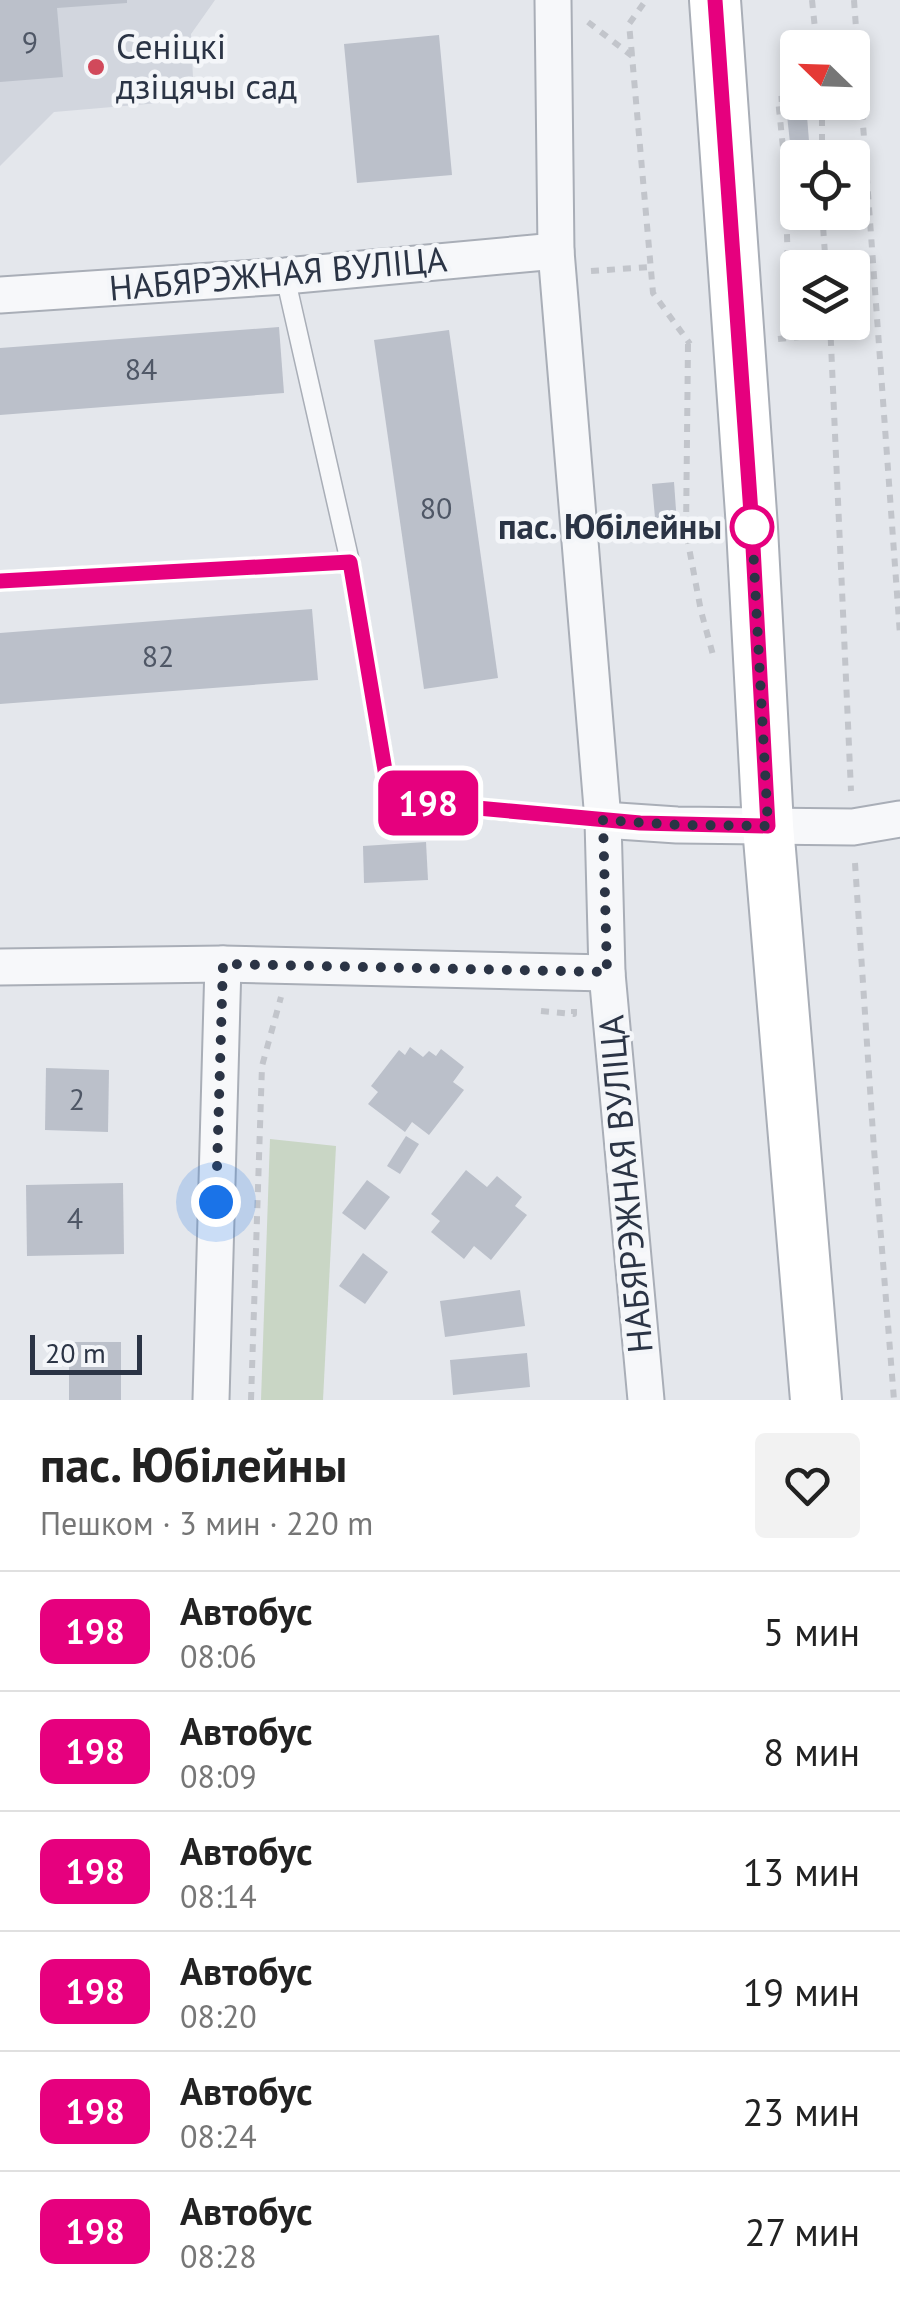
<!DOCTYPE html>
<html lang="ru">
<meta charset="utf-8">
<style>
:root{--surface:#fff;--page:#f2f2f2;--text:#222;--muted:#767676;--line:#e0e0e0}
body{margin:0;font-family:"PT Sans",sans-serif;background:var(--page);color:var(--text);height:100vh;display:flex;flex-direction:column;font-size:38px;white-space:nowrap}
*{box-sizing:border-box;margin:0}
p{font-size:32px;color:var(--muted)}
.icon{flex:none;width:55px;height:55px;fill:none;stroke:currentColor;stroke-width:2;stroke-linecap:round;stroke-linejoin:round}
.map{position:relative;height:1400px;overflow:hidden}
.side{display:flex;flex-direction:column;background:var(--surface);flex:1}
.side>*{flex:none}
.badge{padding:0 20px;border-radius:15px;font-size:35px;line-height:65px}
.needle{width:65px;rotate:293deg}
.buttons{position:absolute;left:780px;top:30px;display:grid;gap:20px}
.buttons a{display:grid;place-items:center;width:90px;height:90px;border-radius:10px;background:var(--surface);box-shadow:0 5px 15px #0003;font-size:50px}
.scale{position:absolute;left:30px;bottom:25px;width:112px;box-sizing:border-box;padding-left:10px;border:5px solid #2b3445;border-top:0;font-size:28px;line-height:35px;white-space:nowrap;color:#2b3445;-webkit-text-stroke:8px #f4f6f9;paint-order:stroke}
.you{position:absolute;width:50px;height:50px;margin:-25px;border:8px solid #fff;border-radius:50%;background:#1a73e8;box-shadow:0 0 0 15px #1a73e833}
.map>.badge{position:absolute;translate:-50% -50%;box-shadow:0 0 0 5px #fff}
.round{display:grid;place-items:center;flex:none;width:105px;height:105px;border-radius:10px;background:var(--page)}
.summary{display:flex;align-items:center;justify-content:space-between;height:170px;padding:0 40px}
h1{font-size:48px;font-weight:700;line-height:75px}
ul{padding:0;list-style:none}
li{display:flex;align-items:center;gap:30px;height:120px;padding:0 40px;border-top:2px solid var(--line)}
li div{flex:1}
li b{display:block;font-size:38px}
li em{font-style:normal}
li .badge{min-width:110px;font-weight:700;text-align:center}
.map>svg:first-child{display:block}
</style>
<div class="map">
<svg width="900" height="1400" viewBox="0 0 900 1400">
<rect width="100%" height="100%" fill="#e4e7ec"/>
<!-- built -->
<polygon fill="#d2d6de" points="0,0 215,0 191,34 194,100 54,112 0,166"/>
<!-- green -->
<polygon fill="#c9d6c5" points="270,1139 336,1146 323,1400 261,1400"/>
<!-- building -->
<g fill="#bbc0ca">
<polygon points="0,0 127,0 127,3 57,8 63,77 0,82"/>
<polygon points="439,35 452,175 357,183 344,44"/>
<polygon points="806,104 809,141 790,143 786,106"/>
<polygon points="279,327 284,393 0,415 0,348"/>
<polygon points="449,330 498,678 424,689 374,340"/>
<polygon points="674,482 678,538 657,540 652,484"/>
<polygon points="312,609 318,680 0,704 0,633"/>
<polygon points="426,842 428,880 364,883 363,846"/>
<polygon points="410,1047 423,1057 429,1051 436,1056 441,1049 464,1067 453,1082 464,1090 429,1135 412,1122 405,1132 368,1104 378,1092 371,1086 399,1050 405,1055"/>
<polygon points="46,1068 109,1070 108,1132 45,1130"/>
<polygon points="406,1136 419,1144 400,1174 387,1166"/>
<polygon points="466,1170 487,1187 497,1176 522,1197 515,1206 527,1215 491,1260 474,1246 464,1259 431,1232 440,1221 431,1214"/>
<polygon points="367,1180 390,1197 365,1230 342,1213"/>
<polygon points="123,1183 124,1254 27,1256 26,1185"/>
<polygon points="363,1253 388,1272 365,1304 339,1286"/>
<polygon points="520,1290 525,1326 445,1337 440,1301"/>
<rect x="69" y="1342" width="52" height="58"/>
<polygon points="527,1353 530,1387 453,1395 450,1360"/>
</g>
<g fill="none" stroke-linecap="round" stroke-linejoin="round">
<defs>
<g id="lane">
<polyline points="285,276 350,562 390,800 603,820"/>
<polyline points="0,581 350,562"/>
</g>
<g id="street">
<polyline points="553,0 556,251 603,820 607,973 646,1400"/>
<polyline points="0,295 285,276 556,251"/>
<polyline points="603,820 677,825 853,827 900,819"/>
<polyline points="0,967 223,964 607,973"/>
<polyline points="211,1400 223,964"/>
</g>
<polyline id="secondary" points="715,0 752,528 768,826 816,1400"/>
</defs>
<!-- lane casing -->
<use href="#lane" stroke="#a9aeb7" stroke-width="21"/>
<!-- street casing -->
<use href="#street" stroke="#a9aeb7" stroke-width="39"/>
<!-- secondary casing -->
<use href="#secondary" stroke="#a9aeb7" stroke-width="54"/>
<!-- path -->
<g stroke="#c2c5cb" stroke-width="6" stroke-dasharray="8 8" stroke-linecap="butt">
<polyline points="812,0 817,48"/>
<polyline points="854,0 900,635"/>
<polyline points="588,22 632,56 653,293 690,344"/>
<polyline points="632,55 629,24 646,0"/>
<polyline points="822,158 822,102"/>
<polyline points="822,212 826,268"/>
<polyline points="591,271 650,267"/>
<polyline points="830,322 851,791"/>
<polyline points="790,338 785,167 778,99 798,98"/>
<polyline points="778,339 831,334"/>
<polyline points="688,344 686,532 701,611 713,655"/>
<polyline points="855,863 874,1149 894,1400"/>
<polyline points="541,1011 574,1014 574,1009"/>
<polyline points="251,1400 262,1066 281,997"/>
</g>
<!-- lane -->
<use href="#lane" stroke="#f7f8fa" stroke-width="18"/>
<!-- street -->
<use href="#street" stroke="#f7f8fa" stroke-width="35"/>
<!-- secondary -->
<use href="#secondary" stroke="#fff" stroke-width="50"/>
</g>
<g fill="none" stroke-linecap="round" stroke-linejoin="round">
<defs>
<polyline id="line" points="0,581 350,562 390,800 640,823 768,826 752,528 715,0"/>
</defs>
<!-- line casing -->
<use href="#line" stroke="#fff" stroke-width="22"/>
<!-- line -->
<use href="#line" stroke="#e6007e" stroke-width="15"/>
<!-- walk -->
<polyline stroke="#2b3445" stroke-width="10" stroke-dasharray="0 18" points="216,1202 223,964 607,972 603,820 677,825 768,826 752,527"/>
</g>
<!-- markers -->
<circle fill="#d1495b" stroke="#f4f6f9" stroke-width="4" cx="96" cy="67" r="10"/>
<circle fill="#fff" stroke="#e6007e" stroke-width="5" cx="752" cy="527" r="20"/>
<g text-anchor="middle" stroke-width="9" stroke-linejoin="round" paint-order="stroke">
<!-- number labels -->
<g font-size="30" fill="#4f5766">
<text x="30" y="53">9</text>
<text x="141" y="380">84</text>
<text x="436" y="519">80</text>
<text x="158" y="667">82</text>
<text x="77" y="1110">2</text>
<text x="75" y="1229">4</text>
</g>
<!-- poi labels -->
<g font-size="35" fill="#2b3445" stroke="#f4f6f9" text-anchor="start">
<text x="116" y="59">Сеніцкі<tspan x="116" dy="40">дзіцячы сад</tspan></text>
</g>
<!-- street labels -->
<g font-size="35" fill="#2b3445" stroke="#f4f6f9">
<text transform="translate(278 274) rotate(-5)" y="12">НАБЯРЭЖНАЯ ВУЛІЦА</text>
<text transform="translate(626 1184) rotate(-95)" y="12">НАБЯРЭЖНАЯ ВУЛІЦА</text>
</g>
<!-- stop labels -->
<g font-size="35" font-weight="bold" fill="#2b3445" stroke="#f4f6f9" text-anchor="end">
<text x="722" y="539">пас. Юбілейны</text>
</g>
</g>
</svg>
<div class="buttons">
<a><svg class="needle" viewBox="-14 -14 28 28"><path d="M0-13l5 13h-10z" fill="#e53935"/><path d="M0 13l5-13h-10z" fill="#767676"/></svg></a>
<a><svg class="icon" aria-label="locate" viewBox="0 0 24 24"><circle cx="12" cy="12" r="6"/><path d="M12 2v4M12 18v4M2 12h4M18 12h4"/></svg></a>
<a><svg class="icon" aria-label="layers" viewBox="0 0 24 24"><path d="M12 4l9 5-9 5-9-5zM3 14l9 5 9-5"/></svg></a>
</div>
<div class="scale">20 m</div>
<div class="you" style="left:216px;top:1202px"></div>
<b class="badge" style="left:428px;top:803px;background:#e6007e;color:#fff">198</b>
</div>
<section class="side">
<div class="summary"><div><h1>пас. Юбілейны</h1><p>Пешком · 3 мин · 220 m</p></div><a class="round"><svg class="icon" aria-label="heart" viewBox="0 0 24 24"><path d="M12 20l-8-8c-3-5 5-10 8-4 3-6 11-1 8 4z"/></svg></a></div>
<ul>
<li><span class="badge" style="background:#e6007e;color:#fff">198</span><div><b>Автобус</b><p>08:06</p></div><em>5 мин</em></li>
<li><span class="badge" style="background:#e6007e;color:#fff">198</span><div><b>Автобус</b><p>08:09</p></div><em>8 мин</em></li>
<li><span class="badge" style="background:#e6007e;color:#fff">198</span><div><b>Автобус</b><p>08:14</p></div><em>13 мин</em></li>
<li><span class="badge" style="background:#e6007e;color:#fff">198</span><div><b>Автобус</b><p>08:20</p></div><em>19 мин</em></li>
<li><span class="badge" style="background:#e6007e;color:#fff">198</span><div><b>Автобус</b><p>08:24</p></div><em>23 мин</em></li>
<li><span class="badge" style="background:#e6007e;color:#fff">198</span><div><b>Автобус</b><p>08:28</p></div><em>27 мин</em></li>
</ul>
</section>
